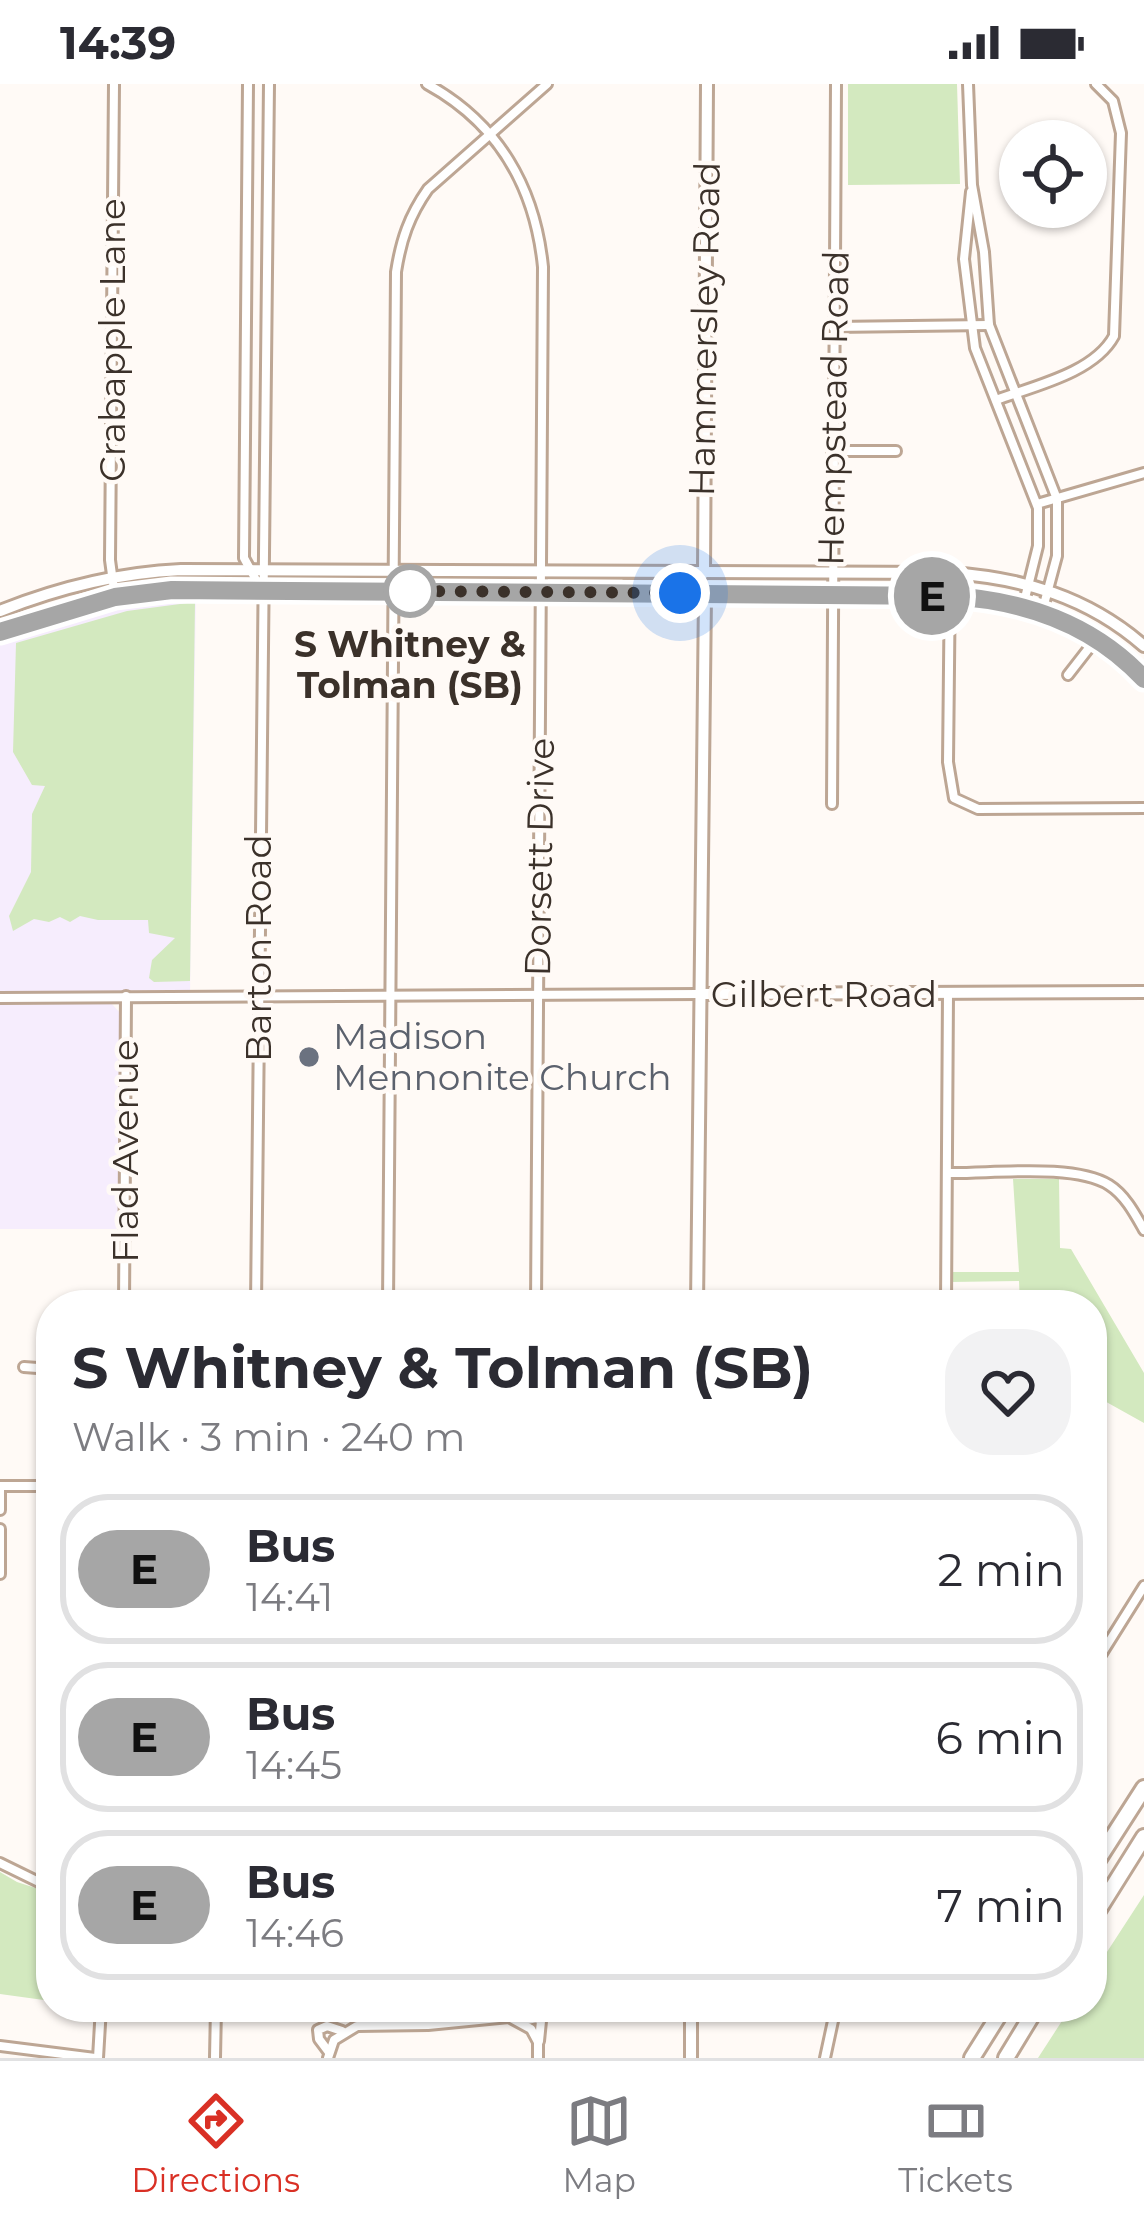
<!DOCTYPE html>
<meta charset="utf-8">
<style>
:root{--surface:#fff;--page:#f2f2f3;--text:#2b2b33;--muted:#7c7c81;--line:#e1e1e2;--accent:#d93025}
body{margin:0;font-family:Montserrat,sans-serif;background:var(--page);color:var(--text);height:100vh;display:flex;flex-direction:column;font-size:45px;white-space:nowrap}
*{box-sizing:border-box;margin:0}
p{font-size:39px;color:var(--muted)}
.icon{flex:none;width:66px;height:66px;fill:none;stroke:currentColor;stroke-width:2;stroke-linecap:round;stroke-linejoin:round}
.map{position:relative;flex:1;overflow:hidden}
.side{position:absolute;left:36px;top:1206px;width:1071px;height:732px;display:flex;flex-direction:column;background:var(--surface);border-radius:48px;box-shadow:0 3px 9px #0004}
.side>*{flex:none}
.badge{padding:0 24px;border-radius:39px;font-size:42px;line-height:78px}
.controls{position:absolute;left:999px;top:36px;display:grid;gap:24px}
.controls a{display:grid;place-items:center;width:108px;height:108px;border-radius:50%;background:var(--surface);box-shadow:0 3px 9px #0004;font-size:60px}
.you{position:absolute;width:60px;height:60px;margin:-30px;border:9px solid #fff;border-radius:50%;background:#1a73e8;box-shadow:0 0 0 18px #1a73e833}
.map>.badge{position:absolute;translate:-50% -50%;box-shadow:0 0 0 6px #fff}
.round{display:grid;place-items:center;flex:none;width:126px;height:126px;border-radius:48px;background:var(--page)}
.overview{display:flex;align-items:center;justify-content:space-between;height:204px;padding:0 36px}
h1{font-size:57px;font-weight:700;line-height:90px}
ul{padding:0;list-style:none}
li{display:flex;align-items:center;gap:36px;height:150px;margin:0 24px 18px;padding:0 12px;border:6px solid var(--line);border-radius:48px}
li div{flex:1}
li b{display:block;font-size:45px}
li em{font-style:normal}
li .badge{min-width:132px;font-weight:700;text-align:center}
.status{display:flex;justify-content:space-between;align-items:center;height:84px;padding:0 60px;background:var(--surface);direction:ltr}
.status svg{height:33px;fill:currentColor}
.tabs{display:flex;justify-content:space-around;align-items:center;height:168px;border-top:3px solid var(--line);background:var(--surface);font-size:33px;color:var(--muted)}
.tabs a{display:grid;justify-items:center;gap:6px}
.tabs .active{color:var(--accent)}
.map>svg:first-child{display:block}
</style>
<div class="status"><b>14:39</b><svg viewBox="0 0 49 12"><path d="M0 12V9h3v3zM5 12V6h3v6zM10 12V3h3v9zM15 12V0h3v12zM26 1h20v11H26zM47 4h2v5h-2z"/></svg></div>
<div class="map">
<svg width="1144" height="1974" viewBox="0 0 1144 1974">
<rect width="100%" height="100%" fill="#fffaf6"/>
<!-- education -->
<g fill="#f6edfd">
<polygon points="196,506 190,912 0,914 0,548 115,513"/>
<polygon points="111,919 120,929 118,1145 0,1145 0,921"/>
</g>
<!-- green -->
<g fill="#d3e9bf">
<polygon points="848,0 957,0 960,100 848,101"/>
<polygon points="195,518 190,897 154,898 149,894 152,876 175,854 149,849 148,836 98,836 80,832 70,838 60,833 49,838 34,835 13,847 9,832 31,788 32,730 45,702 32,701 13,668 16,559 127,527"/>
<polygon points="1013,1095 1059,1095 1060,1164 1071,1165 1144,1289 1144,1339 1092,1310 1092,1221 1020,1221 1019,1197 951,1198 951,1188 1019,1188"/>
<polygon points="0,1788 17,1798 51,1809 51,1917 0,1910"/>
<polygon points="1144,1811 1144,1974 1038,1974 1071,1923 1092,1923 1092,1891"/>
</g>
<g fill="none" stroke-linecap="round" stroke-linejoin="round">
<defs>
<g id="street">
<polyline points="114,0 110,476 115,513"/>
<polyline points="248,0 244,474 261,505"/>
<path d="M427,0C498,39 535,103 543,183L536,1221"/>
<polyline points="968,0 972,101 984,168 989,241 1057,415 1057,472 1042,528"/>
<polyline points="971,108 964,175 975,264 1038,424 1038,462 1023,522"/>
<polyline points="833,243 989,241"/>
<path d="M996,316C1034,302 1094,289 1114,252L1121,49L1113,17L1096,0"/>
<polyline points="832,367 896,367"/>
<polyline points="1037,420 1144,389"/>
<polyline points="950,489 948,678 954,714 978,725 1144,724"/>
<polyline points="1068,591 1096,555"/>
<polyline points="832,720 836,0"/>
<polyline points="0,914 699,910"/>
<path d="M948,1089C990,1090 1074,1079 1109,1101C1125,1111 1135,1130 1144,1146"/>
<polyline points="124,1221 126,912"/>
<polyline points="256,1221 269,0"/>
<path d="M388,1221L396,188C401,156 409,132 428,105L547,0"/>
<polyline points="946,1221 948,910"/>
<polyline points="24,1283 51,1285"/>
<polyline points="0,1402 51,1402"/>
<polyline points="0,1426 0,1402"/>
<polyline points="0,1445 0,1490"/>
<polyline points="1092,1585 1144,1502"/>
<polyline points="0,1779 51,1804"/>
<polyline points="521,1937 537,1934 541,1937 539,1957"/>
<polyline points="0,1962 95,1974"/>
<polyline points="328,1967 319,1955 318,1946 327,1942 342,1947"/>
<polyline points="98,1974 101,1923"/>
<polyline points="215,1974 216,1923"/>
<polyline points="328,1974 334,1956 357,1942 428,1941 509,1933 531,1945 538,1958 538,1974"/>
<polyline points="825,1974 836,1923"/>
</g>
<g id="secondary">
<polyline points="704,489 707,0"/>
<polyline points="627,502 688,500 704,489"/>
<path d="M0,527C60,503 117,489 181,486L950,489C1023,494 1088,513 1144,562"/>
<path d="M0,548L115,513L172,506L949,512C1023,516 1093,540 1144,595"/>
<polyline points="699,910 1144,908"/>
<polyline points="697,1221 705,511"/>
<polyline points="691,1974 691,1923"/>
</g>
<g id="highway">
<polyline points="1092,1785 1144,1704"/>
<polyline points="1092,1836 1144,1753"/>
<polyline points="972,1974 1004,1923"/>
<polyline points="1006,1974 1037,1923"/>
</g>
</defs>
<!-- street casing -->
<use href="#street" stroke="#bda694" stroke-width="14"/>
<!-- secondary casing -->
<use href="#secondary" stroke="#bda694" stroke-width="16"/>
<!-- highway casing -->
<use href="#highway" stroke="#bda694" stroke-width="20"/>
<!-- street -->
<use href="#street" stroke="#fff" stroke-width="8"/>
<!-- secondary -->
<use href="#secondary" stroke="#fff" stroke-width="10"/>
<!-- highway -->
<use href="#highway" stroke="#fff" stroke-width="14"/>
</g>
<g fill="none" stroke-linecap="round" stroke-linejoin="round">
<defs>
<path id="line" d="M0,548L115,513L172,506L949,512C1023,516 1093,540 1144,595"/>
</defs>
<!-- line casing -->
<use href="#line" stroke="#fff" stroke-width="27"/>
<!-- line -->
<use href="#line" stroke="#a6a6a6" stroke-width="18"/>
<!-- walk -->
<polyline stroke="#3b312a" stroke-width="12" stroke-dasharray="0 21.6" points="410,507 403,507 680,509"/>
</g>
<!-- markers -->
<circle fill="#fff" stroke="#a6a6a6" stroke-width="6" cx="410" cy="507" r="24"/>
<circle fill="#6b7280" stroke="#fffaf6" stroke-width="4.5" cx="309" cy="973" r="12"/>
<g text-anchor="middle" stroke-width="9" stroke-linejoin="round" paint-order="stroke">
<!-- street labels -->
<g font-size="36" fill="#3b312a" stroke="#fffaf6">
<text transform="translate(704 245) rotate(-89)" y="13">Hammersley Road</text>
<text transform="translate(112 256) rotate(-90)" y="13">Crabapple Lane</text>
<text transform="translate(833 324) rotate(-89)" y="13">Hempstead Road</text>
<text transform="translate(539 773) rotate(-89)" y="13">Dorsett Drive</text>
<text transform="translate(258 864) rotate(-90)" y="13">Barton Road</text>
<text x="824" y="923">Gilbert Road</text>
<text transform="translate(125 1067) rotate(-90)" y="13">Flad Avenue</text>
</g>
<!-- stop labels -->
<g font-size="36" font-weight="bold" fill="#3b312a" stroke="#fffaf6">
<text x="410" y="573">S Whitney &amp;<tspan x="410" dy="41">Tolman (SB)</tspan></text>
</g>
<!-- worship labels -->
<g font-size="36" fill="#5b616d" stroke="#fffaf6" text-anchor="start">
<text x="333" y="965">Madison<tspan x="333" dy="41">Mennonite Church</tspan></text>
</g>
</g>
</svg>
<div class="controls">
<a><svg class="icon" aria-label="locate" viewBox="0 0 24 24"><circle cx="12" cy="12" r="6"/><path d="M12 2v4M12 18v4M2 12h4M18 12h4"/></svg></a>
</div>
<div class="you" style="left:680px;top:509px"></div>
<b class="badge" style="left:932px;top:512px;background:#a6a6a6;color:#111">E</b>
<section class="side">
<div class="overview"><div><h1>S Whitney &amp; Tolman (SB)</h1><p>Walk · 3 min · 240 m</p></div><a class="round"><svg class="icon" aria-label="heart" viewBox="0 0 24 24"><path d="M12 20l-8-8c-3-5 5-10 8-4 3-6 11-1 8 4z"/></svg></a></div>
<ul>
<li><span class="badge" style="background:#a6a6a6;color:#111">E</span><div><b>Bus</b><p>14:41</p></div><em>2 min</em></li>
<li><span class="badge" style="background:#a6a6a6;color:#111">E</span><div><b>Bus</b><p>14:45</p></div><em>6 min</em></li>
<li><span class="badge" style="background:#a6a6a6;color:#111">E</span><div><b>Bus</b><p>14:46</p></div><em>7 min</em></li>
</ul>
</section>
</div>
<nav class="tabs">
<a class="active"><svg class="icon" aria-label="directions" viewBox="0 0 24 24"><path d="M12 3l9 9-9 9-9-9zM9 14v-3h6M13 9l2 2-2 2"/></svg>Directions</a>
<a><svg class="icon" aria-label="map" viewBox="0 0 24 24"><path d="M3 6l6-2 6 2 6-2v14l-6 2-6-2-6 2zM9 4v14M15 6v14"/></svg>Map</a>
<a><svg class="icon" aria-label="tickets" viewBox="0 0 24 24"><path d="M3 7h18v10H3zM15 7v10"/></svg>Tickets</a>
</nav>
